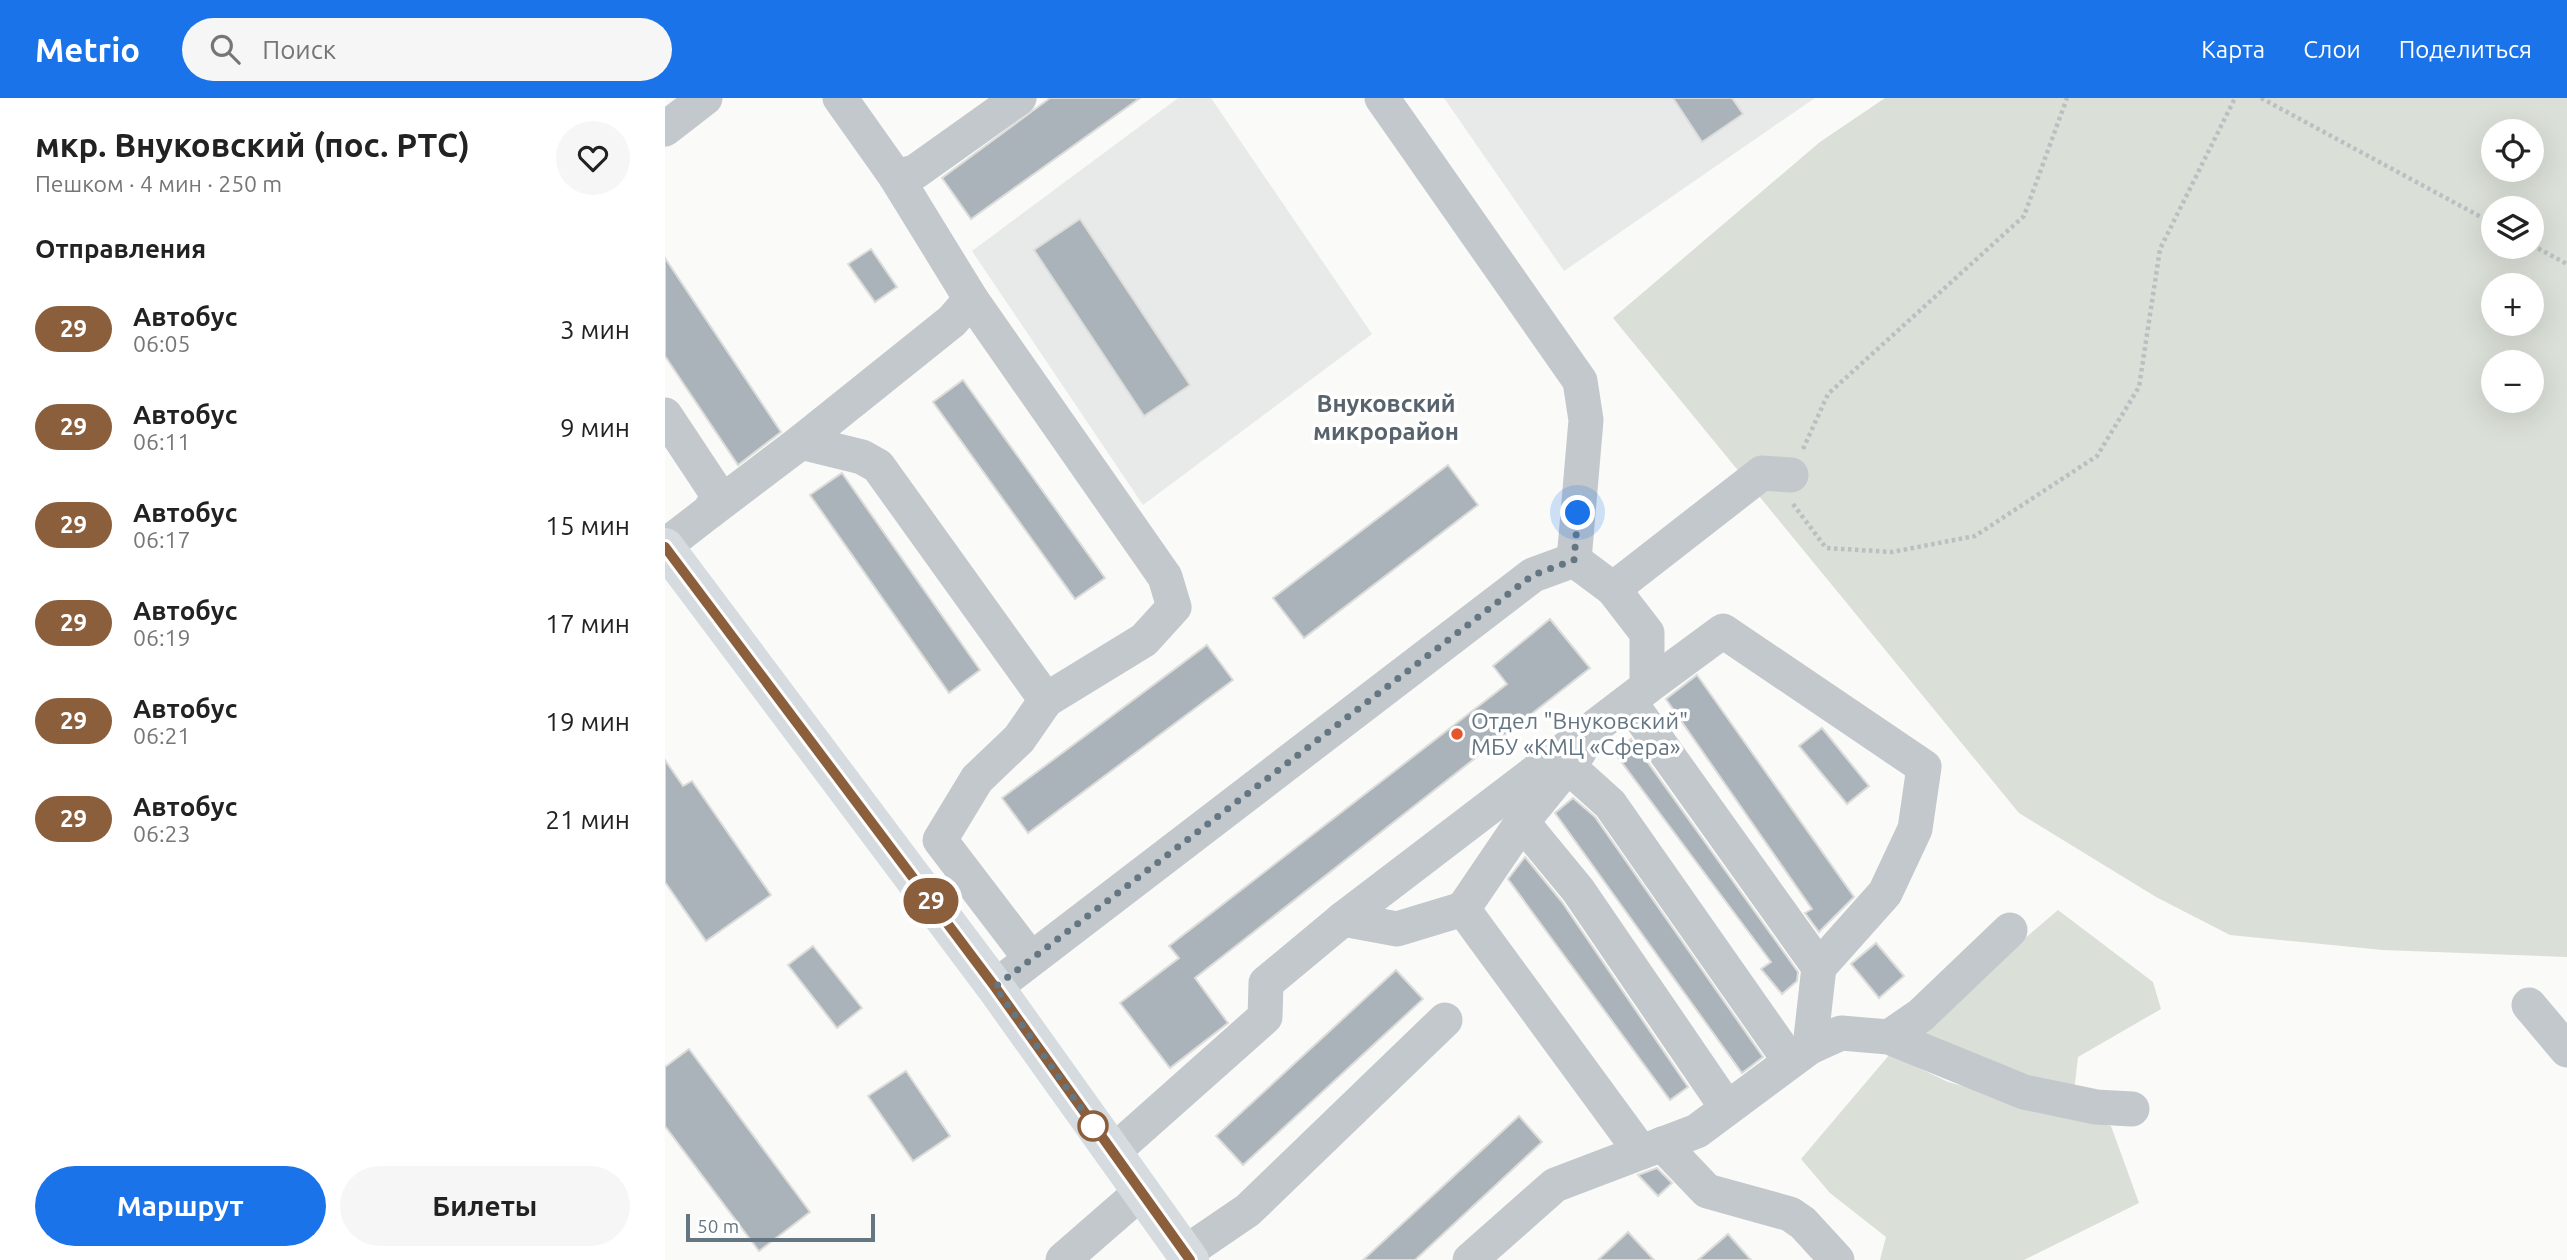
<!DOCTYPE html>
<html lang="ru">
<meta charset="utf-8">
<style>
:root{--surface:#fff;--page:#f6f6f6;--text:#222;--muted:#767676;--accent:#1a73e8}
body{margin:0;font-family:Ubuntu,sans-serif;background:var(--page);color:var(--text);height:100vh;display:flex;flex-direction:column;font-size:26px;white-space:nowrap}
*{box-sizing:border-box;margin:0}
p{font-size:23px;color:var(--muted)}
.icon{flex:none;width:38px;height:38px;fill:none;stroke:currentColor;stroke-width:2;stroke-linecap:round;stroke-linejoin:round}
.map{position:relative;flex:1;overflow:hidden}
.sheet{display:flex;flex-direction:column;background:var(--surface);width:665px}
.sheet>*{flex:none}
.badge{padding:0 14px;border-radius:23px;font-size:24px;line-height:46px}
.controls{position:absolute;left:1816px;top:21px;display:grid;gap:14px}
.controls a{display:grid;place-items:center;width:63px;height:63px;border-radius:50%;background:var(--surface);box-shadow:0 7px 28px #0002;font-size:35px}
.scale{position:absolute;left:21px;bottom:18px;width:189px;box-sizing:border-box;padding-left:7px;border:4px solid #657683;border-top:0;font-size:19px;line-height:24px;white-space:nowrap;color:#657683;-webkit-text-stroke:5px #fff;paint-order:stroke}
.you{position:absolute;width:35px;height:35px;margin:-18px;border:5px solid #fff;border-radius:50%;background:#1a73e8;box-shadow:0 0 0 10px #1a73e833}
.map>.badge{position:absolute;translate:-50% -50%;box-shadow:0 0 0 4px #fff}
h2{padding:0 35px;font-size:26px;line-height:63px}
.round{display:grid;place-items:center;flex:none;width:74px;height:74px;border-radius:37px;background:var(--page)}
.summary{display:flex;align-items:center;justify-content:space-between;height:119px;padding:0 35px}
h1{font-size:33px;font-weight:700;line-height:52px}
.cta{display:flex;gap:14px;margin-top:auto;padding:14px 35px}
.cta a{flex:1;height:80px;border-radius:42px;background:var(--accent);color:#fff;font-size:28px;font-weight:700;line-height:80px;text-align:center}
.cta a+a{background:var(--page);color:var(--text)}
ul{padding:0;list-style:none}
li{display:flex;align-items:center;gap:21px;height:98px;padding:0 35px}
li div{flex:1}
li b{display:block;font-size:26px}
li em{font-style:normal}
li .badge{min-width:77px;font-weight:700;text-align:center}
header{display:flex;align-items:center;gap:42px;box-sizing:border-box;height:98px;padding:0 35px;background:var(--accent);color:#fff}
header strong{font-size:33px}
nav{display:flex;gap:38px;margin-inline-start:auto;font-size:24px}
.search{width:490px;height:63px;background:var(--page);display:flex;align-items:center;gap:18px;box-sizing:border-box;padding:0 24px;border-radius:38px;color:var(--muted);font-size:26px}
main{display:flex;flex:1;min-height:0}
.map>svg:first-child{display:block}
</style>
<header>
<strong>Metrio</strong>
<div class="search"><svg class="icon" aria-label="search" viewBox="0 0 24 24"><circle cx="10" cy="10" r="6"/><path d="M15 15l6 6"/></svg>Поиск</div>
<nav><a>Карта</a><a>Слои</a><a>Поделиться</a></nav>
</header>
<main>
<section class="sheet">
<div class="summary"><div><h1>мкр. Внуковский (пос. РТС)</h1><p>Пешком · 4 мин · 250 m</p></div><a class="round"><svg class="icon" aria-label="heart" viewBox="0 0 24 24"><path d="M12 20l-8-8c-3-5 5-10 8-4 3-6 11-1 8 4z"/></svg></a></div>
<h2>Отправления</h2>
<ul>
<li><span class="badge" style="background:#8b5e3c;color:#fff">29</span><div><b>Автобус</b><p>06:05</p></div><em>3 мин</em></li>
<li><span class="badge" style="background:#8b5e3c;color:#fff">29</span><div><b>Автобус</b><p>06:11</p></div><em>9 мин</em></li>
<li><span class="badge" style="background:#8b5e3c;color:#fff">29</span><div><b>Автобус</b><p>06:17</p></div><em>15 мин</em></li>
<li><span class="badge" style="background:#8b5e3c;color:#fff">29</span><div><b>Автобус</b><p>06:19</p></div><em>17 мин</em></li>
<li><span class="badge" style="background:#8b5e3c;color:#fff">29</span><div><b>Автобус</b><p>06:21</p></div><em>19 мин</em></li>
<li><span class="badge" style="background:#8b5e3c;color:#fff">29</span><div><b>Автобус</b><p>06:23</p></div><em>21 мин</em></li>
</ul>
<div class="cta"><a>Маршрут</a><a>Билеты</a></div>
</section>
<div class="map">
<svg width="1902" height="1162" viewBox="0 0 1902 1162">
<rect width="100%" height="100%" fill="#fafaf8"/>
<!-- built -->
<g fill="#e8e9e9">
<polygon points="513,0 546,0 707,236 478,407 307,153"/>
<polygon points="779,0 1150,0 899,173"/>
</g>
<!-- green -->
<g fill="#dadfd7" fill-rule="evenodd">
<path d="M1220,0H1902V859L1718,852L1565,837L1491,799L1354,715L948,220L1155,44ZM1829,33H1867V72H1829ZM1829,110H1867V149H1829ZM1829,187H1867V226H1829ZM1829,264H1867V303H1829Z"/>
<polygon points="1393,812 1488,884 1496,911 1413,959 1409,994 1259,938 1258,927"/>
<polygon points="1225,956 1283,984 1446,1028 1474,1105 1359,1162 1215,1162 1221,1139 1165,1095 1136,1061"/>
</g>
<!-- building -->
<g fill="#aab3b9" stroke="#dcdcda" stroke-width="2">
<polygon points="385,0 475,0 306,121 277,80"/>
<polygon points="1008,0 1067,0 1078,16 1037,44"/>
<polygon points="415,121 525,287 479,318 369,152"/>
<polygon points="206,151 232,189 210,204 183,166"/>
<polygon points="0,160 116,334 73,367 0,258"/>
<polygon points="298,282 440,480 410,501 268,304"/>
<polygon points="783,367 813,407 639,540 608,500"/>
<polygon points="177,375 315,572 284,595 145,397"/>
<polygon points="885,521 925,570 530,880 563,925 505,970 455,905 514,860 504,848 842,586 828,568"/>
<polygon points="542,547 568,582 363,735 337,700"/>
<polygon points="1032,577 1189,799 1154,834 1140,815 1147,811 1001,601"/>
<polygon points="1157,630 1204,688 1182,706 1134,648"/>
<polygon points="966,641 1133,874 1132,883 1117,896 1096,871 1106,864 949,654"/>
<polygon points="0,662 18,688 27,683 106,797 41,843 0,784"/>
<polygon points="908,700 930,719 1098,959 1077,975 890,715"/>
<polygon points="860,759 897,804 1023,989 1005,1002 843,781"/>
<polygon points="1211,845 1239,878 1214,900 1186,866"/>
<polygon points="148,848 197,910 172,930 123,867"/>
<polygon points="731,872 758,901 578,1067 551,1038"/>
<polygon points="24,951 145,1114 94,1153 0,1028 0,969"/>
<polygon points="241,973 285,1038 248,1063 203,998"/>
<polygon points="854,1018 877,1044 750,1162 698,1162"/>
<polygon points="992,1070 1007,1085 993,1098 973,1077"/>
<polygon points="963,1134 989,1162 933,1162"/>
<polygon points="1063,1136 1086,1162 1033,1162"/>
</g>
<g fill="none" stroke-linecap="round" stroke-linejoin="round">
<!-- path -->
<g stroke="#bbbfc2" stroke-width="4.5" stroke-dasharray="3.5 3.5" stroke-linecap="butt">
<polyline points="1596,0 1829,126"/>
<polyline points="1867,147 1902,166"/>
<polyline points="1138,351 1163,296 1359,118 1402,0"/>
<polyline points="1128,406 1161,450 1227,454 1310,438 1432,358 1474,289 1495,151 1570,0"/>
</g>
<!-- minor -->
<g stroke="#c3c8cc" stroke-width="35">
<polyline points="175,0 231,79 250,74 354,0"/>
<polyline points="717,0 915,283 921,322 909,462"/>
<polyline points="0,31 40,0"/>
<polyline points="0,317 53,397 45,413 0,448"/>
<polyline points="136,344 287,223 306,201"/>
<polyline points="45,413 136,344 197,359 213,368 381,602 479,542 509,509 500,479 306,201 231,79"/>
<polyline points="964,603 1154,869"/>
<polyline points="914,654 857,724 798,811 976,1054"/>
<polyline points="905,670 945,706 1125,963"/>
<polyline points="857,724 913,792 1062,1010"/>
<polyline points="678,821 732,831 798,811"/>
<polyline points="365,860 275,742 312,681 354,641 381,602"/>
<polyline points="330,889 868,477 909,462 948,491 1097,375 1126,377"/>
<polyline points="1864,907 1902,952"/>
<polyline points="1224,939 1256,917 1345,832"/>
<polyline points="1145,949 1176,935 1224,939 1359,994 1431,1009 1467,1011"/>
<polyline points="997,1046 1042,1093 1125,1116 1138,1125 1172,1162"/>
<polyline points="447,1055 600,919 601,885 678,821 982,589 982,535 948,491"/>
<polyline points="520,1155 583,1112 780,922"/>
<polyline points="398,1162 476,1094"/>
<polyline points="805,1162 890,1087 1032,1033 1145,949 1154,869 1220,795 1250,731 1259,669 1058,533 982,589"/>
</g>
<!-- major -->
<polyline stroke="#d6dbdf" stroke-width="38" points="0,449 330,889 525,1162"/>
</g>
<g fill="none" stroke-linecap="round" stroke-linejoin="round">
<defs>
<polyline id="line" points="0,449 330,889 525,1162"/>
</defs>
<!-- line casing -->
<use href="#line" stroke="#fff" stroke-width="16"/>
<!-- line -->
<use href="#line" stroke="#8b5e3c" stroke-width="10"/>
<!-- walk -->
<polyline stroke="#657683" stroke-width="7" stroke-dasharray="0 12.6" points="428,1028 433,1034 330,889 868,477 909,462 913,415"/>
</g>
<!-- markers -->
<circle fill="#e4572e" stroke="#fff" stroke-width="2.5" cx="792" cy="636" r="7"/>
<circle fill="#fff" stroke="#8b5e3c" stroke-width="3.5" cx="428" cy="1028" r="14"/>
<g text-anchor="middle" stroke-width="7" stroke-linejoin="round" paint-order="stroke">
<!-- poi labels -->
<g font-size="23" fill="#657683" stroke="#fff" text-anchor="start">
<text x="806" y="631">Отдел "Внуковский"<tspan x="806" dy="26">МБУ «КМЦ «Сфера»</tspan></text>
</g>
<!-- neighbourhood labels -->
<g font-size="24" font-weight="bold" fill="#57646e" stroke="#fff">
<text x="721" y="314">Внуковский<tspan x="721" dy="28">микрорайон</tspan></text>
</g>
</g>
</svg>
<div class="controls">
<a><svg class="icon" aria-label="locate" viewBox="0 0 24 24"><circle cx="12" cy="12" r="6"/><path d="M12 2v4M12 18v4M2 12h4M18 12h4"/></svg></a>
<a><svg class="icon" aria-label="layers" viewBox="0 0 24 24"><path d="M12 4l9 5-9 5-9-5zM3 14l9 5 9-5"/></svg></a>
<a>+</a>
<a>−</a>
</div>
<div class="scale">50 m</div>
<div class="you" style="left:913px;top:415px"></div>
<b class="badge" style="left:266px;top:803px;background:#8b5e3c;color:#fff">29</b>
</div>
</main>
